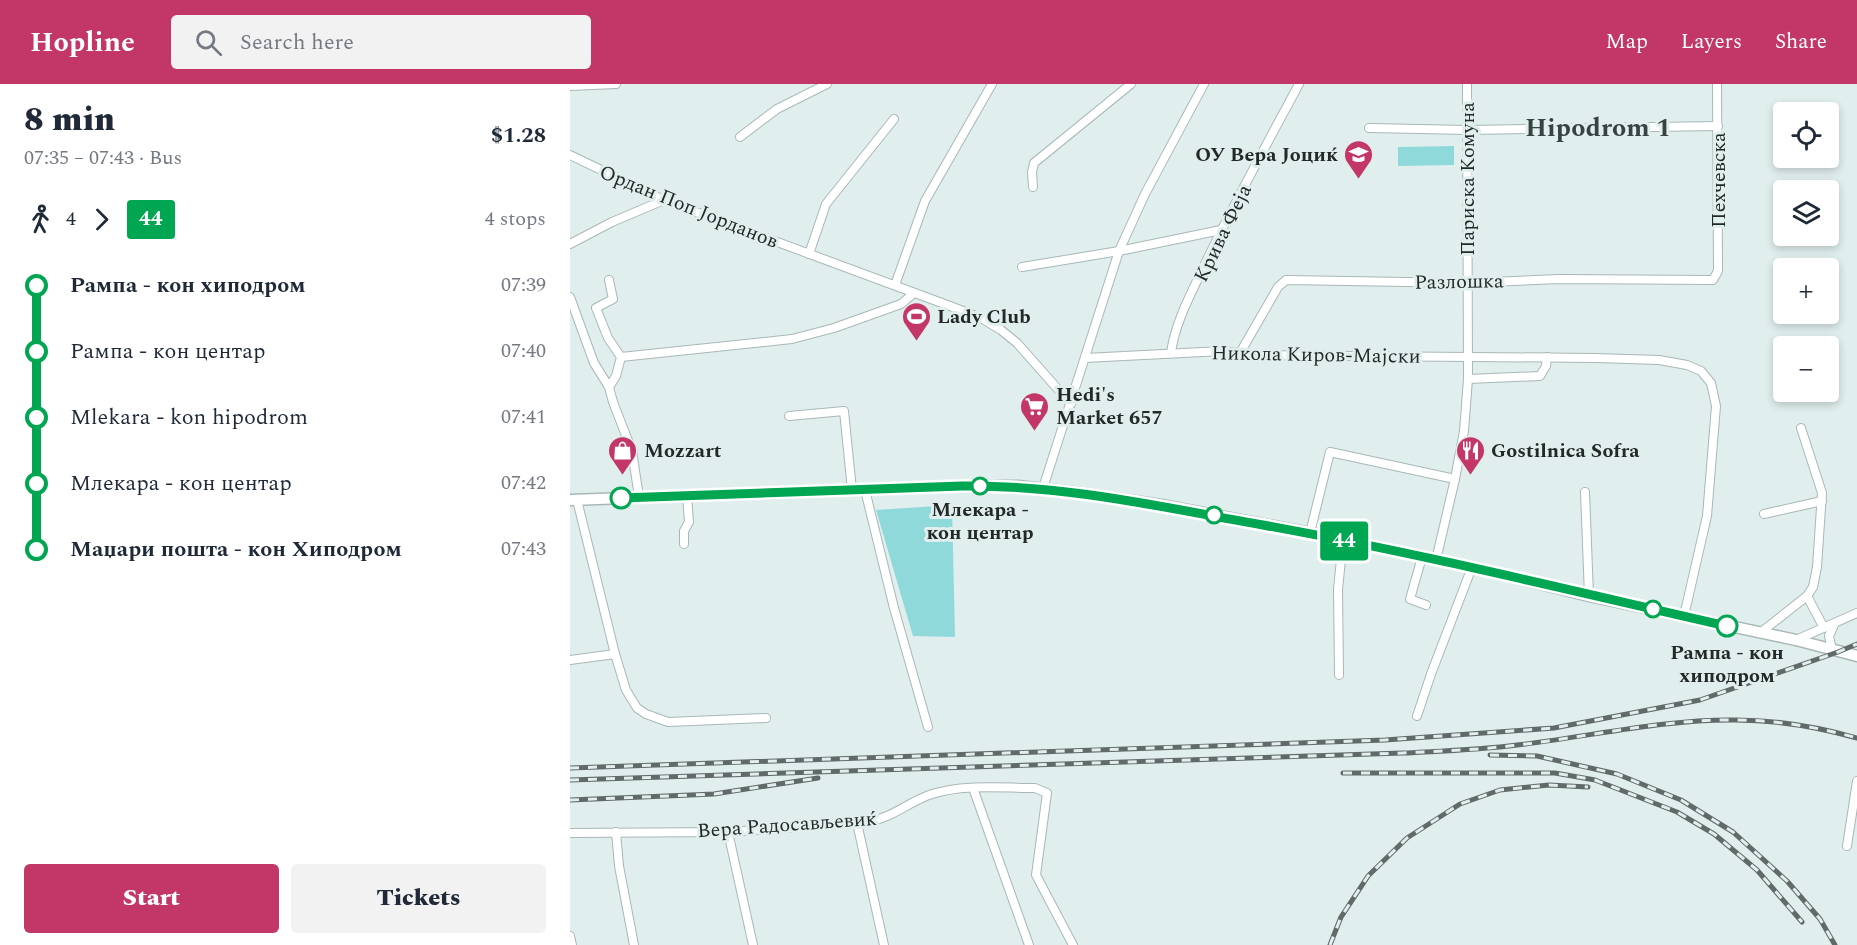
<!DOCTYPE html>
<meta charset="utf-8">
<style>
:root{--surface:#fff;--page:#f2f2f3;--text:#1f2937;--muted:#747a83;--accent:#c33668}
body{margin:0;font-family:Spectral,serif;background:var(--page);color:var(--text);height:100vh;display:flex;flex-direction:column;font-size:22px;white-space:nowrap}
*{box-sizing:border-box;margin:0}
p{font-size:20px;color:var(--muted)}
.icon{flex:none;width:33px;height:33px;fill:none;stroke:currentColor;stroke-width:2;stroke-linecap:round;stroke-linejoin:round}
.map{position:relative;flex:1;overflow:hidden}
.details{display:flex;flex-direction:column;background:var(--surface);width:570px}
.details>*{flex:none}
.badge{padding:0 12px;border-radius:4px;font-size:21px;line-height:39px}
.fabs{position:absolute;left:1203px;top:18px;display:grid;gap:12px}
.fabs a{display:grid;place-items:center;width:66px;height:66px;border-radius:6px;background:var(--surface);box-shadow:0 3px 9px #0003;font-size:30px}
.map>.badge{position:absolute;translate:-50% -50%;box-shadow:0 0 0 3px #fff}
.legs{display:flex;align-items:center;gap:9px;height:66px;padding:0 24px;font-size:20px}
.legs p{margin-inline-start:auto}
.overview{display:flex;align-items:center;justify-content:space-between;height:102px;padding:0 24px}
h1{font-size:33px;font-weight:800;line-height:45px}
.action{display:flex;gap:12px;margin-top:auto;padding:12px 24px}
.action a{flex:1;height:69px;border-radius:6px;background:var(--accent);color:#fff;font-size:24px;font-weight:800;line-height:69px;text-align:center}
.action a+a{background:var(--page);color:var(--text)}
ul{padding:0 24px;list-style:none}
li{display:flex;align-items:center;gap:21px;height:66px;font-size:22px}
li i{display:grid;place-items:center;width:9px;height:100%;margin:0 8px;background:currentColor}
li i::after{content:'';width:15px;height:15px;margin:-8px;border:4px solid;border-radius:50%;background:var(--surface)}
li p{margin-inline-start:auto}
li:first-child i{background:linear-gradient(#0000 50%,currentColor 0)}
li:last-child i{background:linear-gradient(currentColor 50%,#0000 0)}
header{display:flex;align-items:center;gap:36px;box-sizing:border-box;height:84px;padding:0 30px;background:var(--accent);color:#fff}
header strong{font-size:28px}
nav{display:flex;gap:33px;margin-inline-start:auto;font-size:21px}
.search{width:420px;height:54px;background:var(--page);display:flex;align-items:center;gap:15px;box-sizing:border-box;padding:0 21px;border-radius:6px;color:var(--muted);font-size:22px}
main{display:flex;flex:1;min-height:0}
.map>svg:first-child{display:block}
</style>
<header>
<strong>Hopline</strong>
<div class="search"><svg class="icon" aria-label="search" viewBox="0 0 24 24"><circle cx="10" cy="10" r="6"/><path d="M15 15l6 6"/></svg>Search here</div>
<nav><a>Map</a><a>Layers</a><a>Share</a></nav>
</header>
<main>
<section class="details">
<div class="overview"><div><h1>8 min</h1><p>07:35 – 07:43 · Bus</p></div><b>$1.28</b></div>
<div class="legs"><svg class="icon" aria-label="walk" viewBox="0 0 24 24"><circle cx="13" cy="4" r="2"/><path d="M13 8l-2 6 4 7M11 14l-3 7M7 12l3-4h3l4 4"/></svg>4<svg class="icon" aria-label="forward" viewBox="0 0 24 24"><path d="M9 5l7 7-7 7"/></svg><b class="badge" style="background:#00a651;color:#fff">44</b><p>4 stops</p></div>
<ul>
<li><i style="color:#00a651"></i><b>Рампа - кон хиподром</b><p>07:39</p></li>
<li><i style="color:#00a651"></i><span>Рампа - кон центар</span><p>07:40</p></li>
<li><i style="color:#00a651"></i><span>Mlekara - kon hipodrom</span><p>07:41</p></li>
<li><i style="color:#00a651"></i><span>Млекара - кон центар</span><p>07:42</p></li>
<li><i style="color:#00a651"></i><b>Маџари пошта - кон Хиподром</b><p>07:43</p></li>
</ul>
<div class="action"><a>Start</a><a>Tickets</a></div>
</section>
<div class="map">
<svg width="1287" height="861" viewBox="0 0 1287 861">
<rect width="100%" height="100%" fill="#e0eeee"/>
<!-- green -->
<g fill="#8fd9db">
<polygon points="884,62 884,81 828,82 828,63"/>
<polygon points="382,421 385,553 343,552 306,426"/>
</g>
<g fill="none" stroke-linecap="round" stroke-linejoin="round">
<defs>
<g id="minor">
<polyline points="0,2 46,0"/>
<polyline points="799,44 898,46 1148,42"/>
<polyline points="170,53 207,25 257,0"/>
<polyline points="0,71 94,116 380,222 411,234 431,246 447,259 501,320"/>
<polyline points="463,103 462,88 464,79 561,0"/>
<polyline points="0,160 42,138 94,116"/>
<polyline points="239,170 256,120 324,35"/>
<polyline points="452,183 549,167 651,146"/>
<polyline points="39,196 43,215 26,224 38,254 51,273 46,292 39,303"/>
<polyline points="325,201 355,117 422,0"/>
<polyline points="0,213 24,279 39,303 43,318 62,367 69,413"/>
<path d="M601,269C605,238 622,208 635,180C664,119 697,60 729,0"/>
<polyline points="670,269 708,203 716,196 897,199 988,195 1143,196 1148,187 1147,0"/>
<polyline points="51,273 222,255 264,244 331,220 344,209"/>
<polyline points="515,274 652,267 685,271 1025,274 1089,276 1117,281 1131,287 1141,299 1146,322 1137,432 1114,532"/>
<polyline points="898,295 970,292 976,282 977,273"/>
<polyline points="219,332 274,327 282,406"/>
<polyline points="473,404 549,167 575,110 634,0"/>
<polyline points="295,406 324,524 358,643"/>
<polyline points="1015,408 1019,512"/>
<polyline points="7,416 45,570 56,606 67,624 76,630 98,638 196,634"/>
<polyline points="1194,430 1252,417"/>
<polyline points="740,449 760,368 885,395"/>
<polyline points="114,460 114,447 119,438 117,412"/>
<polyline points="852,473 840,515 856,521"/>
<polyline points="866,476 885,395 894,347 898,295 897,0"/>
<polyline points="1237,512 1254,544"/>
<polyline points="1190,549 1237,512 1243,503 1247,483 1252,409 1231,344"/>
<polyline points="1226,556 1287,529"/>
<polyline points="1262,566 1259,552 1264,541"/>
<polyline points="0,576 45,570"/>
<polyline points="769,591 768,505 773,456"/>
<polyline points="847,632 861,590 902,483"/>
<polyline points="403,704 459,861"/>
<polyline points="287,739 314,861"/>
<polyline points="46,748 49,782 64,861"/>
<polyline points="158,748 183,861"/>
<path d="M0,749L158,748L298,738C322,734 340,717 362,710C394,700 431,704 465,704L477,709L466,791L503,861"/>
<polyline points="1277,762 1287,697"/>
<polyline points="0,852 2,861"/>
</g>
<polyline id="secondary" points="0,416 392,402 448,402 502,408 591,421 740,449 902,483 1019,512 1226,556 1287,572"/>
</defs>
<!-- minor casing -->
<use href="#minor" stroke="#a9b7b7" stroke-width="10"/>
<!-- secondary casing -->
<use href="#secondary" stroke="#a9b7b7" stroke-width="13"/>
<!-- minor -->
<use href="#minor" stroke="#fff" stroke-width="8"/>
<!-- secondary -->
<use href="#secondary" stroke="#fff" stroke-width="10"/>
<defs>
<g id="rail">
<polyline points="920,671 967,672 1047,690 1111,716 1163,748 1217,797 1250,835 1265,861"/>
<polyline points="0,684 815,656 984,644 1130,616 1268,568 1287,560"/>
<polyline points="773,689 985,689 1025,696 1107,728 1144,750 1187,786 1232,838"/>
<path d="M0,696L833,669C871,667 909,666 947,661C1018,653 1094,635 1165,636C1206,636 1248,643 1287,654"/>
<polyline points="0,716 144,710 248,694"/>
<polyline points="760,861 771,833 798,792 837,754 890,720 930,706 979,701 1018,703"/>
</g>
</defs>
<!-- rail casing -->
<use href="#rail" stroke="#616969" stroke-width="5"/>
<!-- rail -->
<use href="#rail" stroke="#e0eeee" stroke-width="3" stroke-dasharray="9" stroke-linecap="butt"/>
</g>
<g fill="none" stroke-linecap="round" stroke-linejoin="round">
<defs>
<path id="line-1" d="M51,414L392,402C497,401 591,423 693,441C849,469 1003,507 1157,542"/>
</defs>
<!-- line-1 casing -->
<use href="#line-1" stroke="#fff" stroke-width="14"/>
<!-- line-1 -->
<use href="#line-1" stroke="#00a651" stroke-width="9"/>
</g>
<!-- icons -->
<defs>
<symbol id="school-pin" viewBox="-11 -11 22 30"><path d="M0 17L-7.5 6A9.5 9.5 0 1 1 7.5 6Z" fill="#c33668" stroke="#e0eeee"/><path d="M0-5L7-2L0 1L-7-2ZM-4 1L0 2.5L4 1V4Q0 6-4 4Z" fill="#fff"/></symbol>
<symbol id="stadium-pin" viewBox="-11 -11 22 30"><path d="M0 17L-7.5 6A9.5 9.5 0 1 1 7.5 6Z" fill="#c33668" stroke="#e0eeee"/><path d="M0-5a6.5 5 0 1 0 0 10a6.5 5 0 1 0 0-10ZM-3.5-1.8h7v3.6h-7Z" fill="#fff"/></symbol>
<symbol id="supermarket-pin" viewBox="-11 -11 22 30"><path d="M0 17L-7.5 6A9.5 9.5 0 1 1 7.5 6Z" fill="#c33668" stroke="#e0eeee"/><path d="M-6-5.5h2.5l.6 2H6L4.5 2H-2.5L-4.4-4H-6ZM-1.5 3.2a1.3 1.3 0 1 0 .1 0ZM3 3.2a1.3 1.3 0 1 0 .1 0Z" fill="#fff"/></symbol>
<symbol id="shop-pin" viewBox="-11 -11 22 30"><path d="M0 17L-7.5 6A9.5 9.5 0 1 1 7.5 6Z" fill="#c33668" stroke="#e0eeee"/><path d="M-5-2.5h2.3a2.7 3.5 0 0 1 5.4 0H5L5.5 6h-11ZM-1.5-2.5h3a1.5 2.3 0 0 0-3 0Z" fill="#fff"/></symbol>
<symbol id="restaurant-pin" viewBox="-11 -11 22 30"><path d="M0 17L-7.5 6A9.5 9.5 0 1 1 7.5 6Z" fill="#c33668" stroke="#e0eeee"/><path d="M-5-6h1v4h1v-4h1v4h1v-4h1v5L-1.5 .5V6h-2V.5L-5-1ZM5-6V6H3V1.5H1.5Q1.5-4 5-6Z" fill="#fff"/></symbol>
</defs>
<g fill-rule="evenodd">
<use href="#school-pin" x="772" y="54" width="33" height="45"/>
<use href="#stadium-pin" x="330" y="216" width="33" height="45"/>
<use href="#supermarket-pin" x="448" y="306" width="33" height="45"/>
<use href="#shop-pin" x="36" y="350" width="33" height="45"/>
<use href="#restaurant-pin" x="884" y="350" width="33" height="45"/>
</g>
<!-- markers -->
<g fill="#fff" stroke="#00a651" stroke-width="3">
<circle cx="410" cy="402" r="8"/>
<circle cx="51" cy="414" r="10"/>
<circle cx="644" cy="431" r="8"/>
<circle cx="1083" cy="525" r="8"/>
<circle cx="1157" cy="542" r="10"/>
</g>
<g text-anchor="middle" stroke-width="6" stroke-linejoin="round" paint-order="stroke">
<!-- poi labels -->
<g font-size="20" font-weight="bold" fill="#232828" stroke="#e0eeee" text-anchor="start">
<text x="768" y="77" text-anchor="end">ОУ Вера Јоциќ</text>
<text x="367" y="239">Lady Club</text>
<text x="486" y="317">Hedi's<tspan x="486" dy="23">Market 657</tspan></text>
<text x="74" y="373">Mozzart</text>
<text x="921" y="373">Gostilnica Sofra</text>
</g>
<!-- street labels -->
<g font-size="20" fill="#232828" stroke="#e0eeee">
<text transform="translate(897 95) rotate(-90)" y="7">Париска Комуна</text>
<text transform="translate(1148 96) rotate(-90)" y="7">Пехчевска</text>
<text transform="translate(119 122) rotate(22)" y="7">Ордан Поп Јорданов</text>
<text transform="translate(652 149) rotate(-64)" y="7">Крива Феја</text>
<text transform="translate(889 197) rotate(-1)" y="7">Разлошка</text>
<text transform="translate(746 270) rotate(1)" y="7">Никола Киров-Мајски</text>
<text transform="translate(217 740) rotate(-4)" y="7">Вера Радосављевиќ</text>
</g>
<!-- stop labels -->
<g font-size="20" font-weight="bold" fill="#232828" stroke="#e0eeee">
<text x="410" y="432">Млекара -<tspan x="410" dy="23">кон центар</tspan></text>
<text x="1157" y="575">Рампа - кон<tspan x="1157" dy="23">хиподром</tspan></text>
</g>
<!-- district labels -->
<g font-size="26" font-weight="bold" fill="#374343" stroke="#e0eeee">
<text x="1028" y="52">Hipodrom 1</text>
</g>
</g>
</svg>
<div class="fabs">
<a><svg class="icon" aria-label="locate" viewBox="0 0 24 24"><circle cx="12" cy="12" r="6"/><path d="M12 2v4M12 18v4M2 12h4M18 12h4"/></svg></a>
<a><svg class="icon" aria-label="layers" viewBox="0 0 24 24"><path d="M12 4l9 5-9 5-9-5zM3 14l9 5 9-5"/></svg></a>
<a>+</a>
<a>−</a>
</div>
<b class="badge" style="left:774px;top:457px;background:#00a651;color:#fff">44</b>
</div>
</main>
